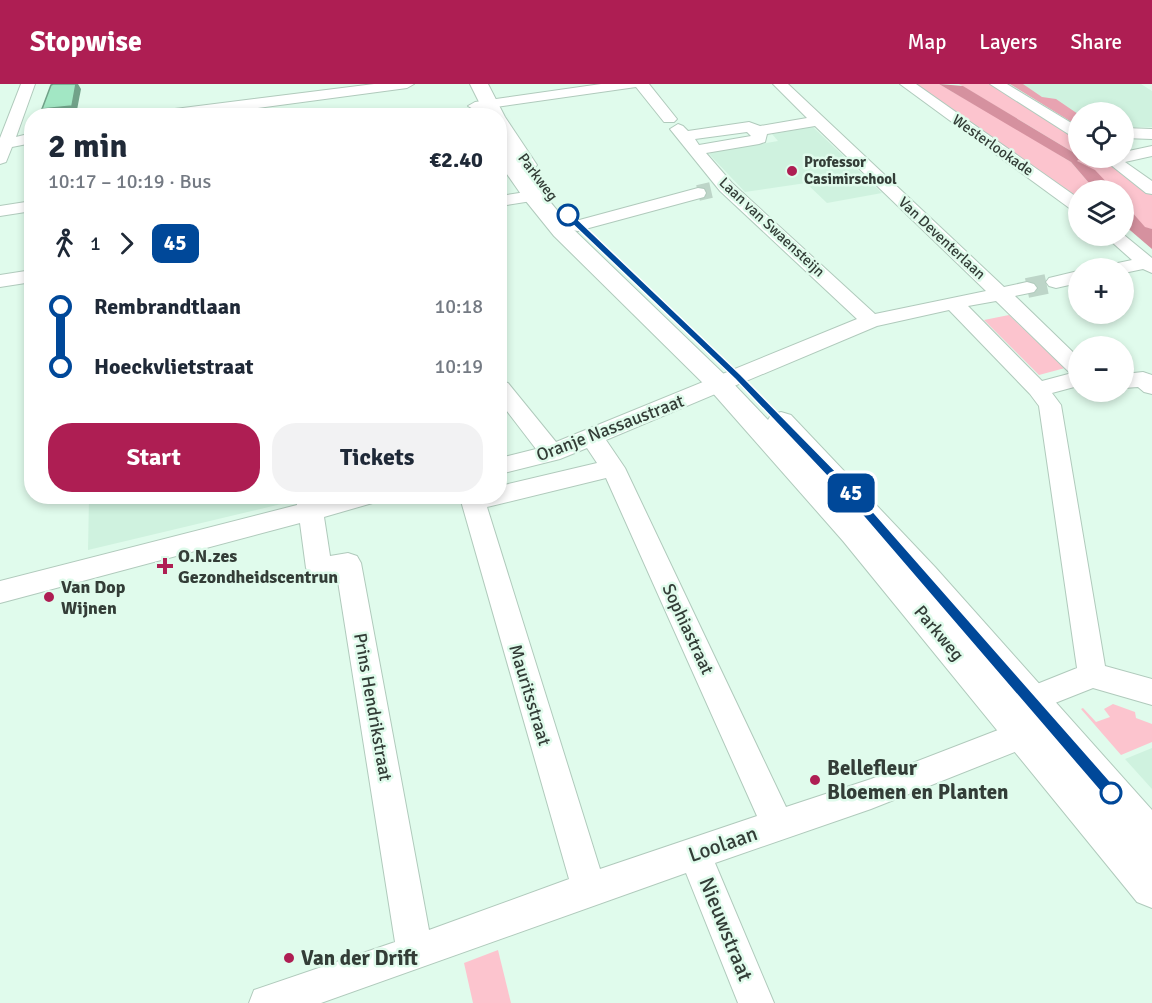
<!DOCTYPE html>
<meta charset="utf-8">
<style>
:root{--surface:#fff;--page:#f2f2f3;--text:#1f2937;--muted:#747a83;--accent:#ae1e53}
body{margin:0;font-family:Signika,sans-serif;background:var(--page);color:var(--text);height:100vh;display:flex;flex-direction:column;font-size:22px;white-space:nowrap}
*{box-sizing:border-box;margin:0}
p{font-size:20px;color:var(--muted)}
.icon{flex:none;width:33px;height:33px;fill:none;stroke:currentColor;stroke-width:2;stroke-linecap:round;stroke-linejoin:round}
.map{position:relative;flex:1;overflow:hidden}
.side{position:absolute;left:24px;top:24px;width:483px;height:396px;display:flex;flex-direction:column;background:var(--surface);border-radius:24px;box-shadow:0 3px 9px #0003}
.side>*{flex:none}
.badge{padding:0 12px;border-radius:9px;font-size:21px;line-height:39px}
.tools{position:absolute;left:1068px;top:18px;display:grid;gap:12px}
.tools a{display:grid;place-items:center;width:66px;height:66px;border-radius:50%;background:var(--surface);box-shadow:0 3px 9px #0003;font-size:30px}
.map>.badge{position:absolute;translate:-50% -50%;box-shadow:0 0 0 3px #fff}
.legs{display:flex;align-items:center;gap:9px;height:66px;padding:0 24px;font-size:20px}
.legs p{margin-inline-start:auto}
.head{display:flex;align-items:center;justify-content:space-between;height:102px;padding:0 24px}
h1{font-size:33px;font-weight:700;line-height:45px}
.cta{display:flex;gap:12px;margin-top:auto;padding:12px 24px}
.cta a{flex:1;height:69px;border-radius:24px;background:var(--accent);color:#fff;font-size:24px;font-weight:700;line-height:69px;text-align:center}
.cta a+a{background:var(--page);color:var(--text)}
ul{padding:0 24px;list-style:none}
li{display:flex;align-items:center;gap:21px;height:60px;font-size:22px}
li i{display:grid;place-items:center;width:9px;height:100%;margin:0 8px;background:currentColor}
li i::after{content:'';width:15px;height:15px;margin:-8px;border:4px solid;border-radius:50%;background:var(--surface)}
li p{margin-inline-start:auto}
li:first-child i{background:linear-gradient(#0000 50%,currentColor 0)}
li:last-child i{background:linear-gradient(currentColor 50%,#0000 0)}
header{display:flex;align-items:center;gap:36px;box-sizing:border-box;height:84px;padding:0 30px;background:var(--accent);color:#fff}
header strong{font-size:28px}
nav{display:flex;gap:33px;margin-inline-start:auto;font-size:21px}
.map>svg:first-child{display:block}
</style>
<header>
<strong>Stopwise</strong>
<nav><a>Map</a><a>Layers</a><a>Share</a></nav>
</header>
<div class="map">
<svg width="1152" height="919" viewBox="0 0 1152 919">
<rect width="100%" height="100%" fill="#e0fbec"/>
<!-- built -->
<g fill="#cff2df">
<polygon points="1010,0 1141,0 1152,7 1152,43 1124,43 1124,28 1078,28 1078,42"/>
<polygon points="813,43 882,109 827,119 806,99 745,108 709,70 712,68 778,57 772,50"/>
<polygon points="89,413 294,412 294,417 88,466"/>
<polygon points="1152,664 1152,705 1125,675"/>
</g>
<!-- green -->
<g fill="#fcc4ce">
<polygon points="914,0 939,0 1017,45 1071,78 1095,106 1078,106 1078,116"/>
<path d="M959,0H991L1078,55V74H1104L1152,110V145L1145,144L1124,119V106H1114C1100,90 1092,88 1076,77V70Z"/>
<polygon points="1009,231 1065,284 1039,291 984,236"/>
<polygon points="1113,620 1135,628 1136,634 1152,640 1152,658 1121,671 1081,625 1083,624 1096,638 1110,633 1104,625"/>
<polygon points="498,866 511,919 473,919 464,879"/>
</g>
<!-- forest -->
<polygon fill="#e8a3b1" points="1010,0 1023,0 1042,13 1056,15 1078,30 1078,42"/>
<!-- water -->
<g fill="#d5919f">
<polygon points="939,0 963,2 1076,70 1079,75 1077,77 1095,86 1114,106 1095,106 1071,78"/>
<polygon points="1124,119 1145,143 1152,145 1152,165 1124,141"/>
</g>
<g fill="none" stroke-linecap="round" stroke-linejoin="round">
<!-- minor-tunnel-far1 -->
<polyline stroke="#bdd5c8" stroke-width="16" stroke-dasharray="16 8" stroke-linecap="butt" points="698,109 711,106"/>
<!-- minor-tunnel -->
<polyline stroke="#bdd5c8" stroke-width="20" stroke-dasharray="20 10" stroke-linecap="butt" points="1027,204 1056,198"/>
<defs>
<g id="minor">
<polygon points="21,0 35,0 16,53 32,49 32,59 12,63 6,78 0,80 0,54"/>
<polygon points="374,0 414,0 407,4 198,32 152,32 159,27"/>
<polygon points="601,0 649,0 677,35 674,38 664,38 636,3 475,26 468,22 475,18"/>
<path d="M773,0H788L1004,203L1027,198L1034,200L1037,204L1034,208L1015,212L1078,273V302L1052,309L1061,321L1105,582L1152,595V621L1093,604L1045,623L1035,660L871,725L715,779L774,919H738L686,789L321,919H249L254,906L395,858L337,491L319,495L310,491L306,484L300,439L0,519V497L297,421L296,412H320L321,415L329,412H379L376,418L324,433L330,472L348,469L357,472L361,479L429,846L569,795L461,417L463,412H500V402L597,379L587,364L560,375L500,390V374L536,365L500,318V297L508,299L556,358L857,235L720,107L670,45L678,40L683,42L688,47L749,38L760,42L807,34ZM815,42L986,207L875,230L732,99L706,69L759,60L765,58L767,50ZM747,48L751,52L699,61L695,55ZM996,217L1070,289H1072L1042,297L968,222ZM949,226L1030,310L1039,322L1077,584L1022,606L1011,641L871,695L786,723L625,384L606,356L877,242ZM606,394L757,732L600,785L487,423Z"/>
<polygon points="900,0 916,0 1078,114 1078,127 1072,126"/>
<polygon points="990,0 1007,0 1078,43 1078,55 1073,53"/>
<polygon points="1124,44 1152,45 1152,55 1124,54"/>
<polygon points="1152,62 1152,72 1125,78 1152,97 1152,110 1146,109 1102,74 1124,74 1124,68"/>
<polygon points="698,104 704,105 706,109 704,113 578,147 572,146 569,142 572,138"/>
<polygon points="532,107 538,108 541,112 538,116 500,122 500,112"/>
<polygon points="32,117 32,127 0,132 0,122"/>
<polygon points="1124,151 1152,174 1152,189 1143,185 1124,189 1124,184 1111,184 1113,180 1132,176 1105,152"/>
<polygon points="32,186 32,198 0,203 0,191"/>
<polygon points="1078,187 1078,199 1056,204 1049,202 1046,198 1049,194"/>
<polygon points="1143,288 1152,291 1152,310 1144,308 1138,303 1124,304 1124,290"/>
</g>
<polygon id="tertiary" points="470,0 488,0 505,33 537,81 534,85 524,86 570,142 729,295 768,336 771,331 781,328 791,331 935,483 1152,726 1152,824 1137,818 843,457 711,307 554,152 525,116 500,80 500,61 506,63 500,52 500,32 486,32"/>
</defs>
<!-- minor casing -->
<use href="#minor" stroke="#b0cabc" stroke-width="2"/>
<!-- tertiary casing -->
<use href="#tertiary" stroke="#b0cabc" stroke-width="2"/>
<!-- minor -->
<use href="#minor" fill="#fff" fill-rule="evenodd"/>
<!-- tertiary -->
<use href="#tertiary" fill="#fff" fill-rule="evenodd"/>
</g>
<!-- shaded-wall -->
<polygon fill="#71a289" points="76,0 78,0 81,5 76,31 45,32 42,25"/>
<!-- building -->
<polygon fill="#a2e7c4" stroke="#71a289" stroke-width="1.5" points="53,0 76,0 72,22 42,25 51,1"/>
<!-- line-1 -->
<polygon fill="#004899" stroke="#fff" stroke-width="1.5" points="565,129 571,129 741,291 854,406 1116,704 1118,709 1116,714 1111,716 1106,714 846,412 735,295 565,133"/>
<!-- markers -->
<g fill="#ae1e53" stroke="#e0fbec" stroke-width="2">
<circle cx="792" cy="87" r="6"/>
<path d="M162 473h6v6h6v6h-6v6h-6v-6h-6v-6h6z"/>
<circle cx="49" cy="513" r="6"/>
<circle cx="815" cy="696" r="6"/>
<circle cx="289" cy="874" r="6"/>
</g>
<g fill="#fff" stroke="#004899" stroke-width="3">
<circle cx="568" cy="131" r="10"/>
<circle cx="1111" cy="709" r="10"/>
</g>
<g text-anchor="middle" stroke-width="5" stroke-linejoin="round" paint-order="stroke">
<!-- far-street labels -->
<g font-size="15" fill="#333d37" stroke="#e0fbec">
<text transform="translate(993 61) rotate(35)" y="5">Westerlookade</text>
<text transform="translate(538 93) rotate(53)" y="5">Parkweg</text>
<text transform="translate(772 143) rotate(43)" y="5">Laan van Swaensteijn</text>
<text transform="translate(942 154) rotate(43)" y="5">Van Deventerlaan</text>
</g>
<!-- far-poi labels -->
<g font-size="15" font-weight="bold" fill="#333d37" stroke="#e0fbec" text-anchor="start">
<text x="804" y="83">Professor<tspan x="804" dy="17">Casimirschool</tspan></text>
</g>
<!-- street labels -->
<g font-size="18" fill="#333d37" stroke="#e0fbec">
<text transform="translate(610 344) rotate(-21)" y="6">Oranje Nassaustraat</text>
<text transform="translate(688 545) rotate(65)" y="6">Sophiastraat</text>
<text transform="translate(939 549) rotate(50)" y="6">Parkweg</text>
<text transform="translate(530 611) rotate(73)" y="6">Mauritsstraat</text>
<text transform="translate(373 623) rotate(80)" y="6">Prins Hendrikstraat</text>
</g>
<!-- poi labels -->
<g font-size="18" font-weight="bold" fill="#333d37" stroke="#e0fbec" text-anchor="start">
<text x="178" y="478">O.N.zes<tspan x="178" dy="21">Gezondheidscentrun</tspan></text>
<text x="61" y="509">Van Dop<tspan x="61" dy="21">Wijnen</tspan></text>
</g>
<!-- near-poi labels -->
<g font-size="21" font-weight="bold" fill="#333d37" stroke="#e0fbec" text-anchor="start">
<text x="827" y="691">Bellefleur<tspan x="827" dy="24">Bloemen en Planten</tspan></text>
<text x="301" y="881">Van der Drift</text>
</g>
<!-- near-street labels -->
<g font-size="21" fill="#333d37" stroke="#e0fbec">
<text transform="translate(723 760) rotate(-19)" y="7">Loolaan</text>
<text transform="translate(726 845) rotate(68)" y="7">Nieuwstraat</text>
</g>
</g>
</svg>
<div class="tools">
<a><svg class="icon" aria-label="locate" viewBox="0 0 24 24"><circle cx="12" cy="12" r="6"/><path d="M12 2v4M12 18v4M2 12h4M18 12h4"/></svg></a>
<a><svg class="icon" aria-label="layers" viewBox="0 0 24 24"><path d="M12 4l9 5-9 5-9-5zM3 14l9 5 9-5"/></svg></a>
<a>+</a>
<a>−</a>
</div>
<b class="badge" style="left:851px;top:409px;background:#004899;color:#fff">45</b>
<section class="side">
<div class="head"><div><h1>2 min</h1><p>10:17 – 10:19 · Bus</p></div><b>€2.40</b></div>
<div class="legs"><svg class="icon" aria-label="walk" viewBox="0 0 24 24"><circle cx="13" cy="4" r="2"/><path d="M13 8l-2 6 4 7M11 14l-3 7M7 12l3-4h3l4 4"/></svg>1<svg class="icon" aria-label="forward" viewBox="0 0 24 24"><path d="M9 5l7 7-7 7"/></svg><b class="badge" style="background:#004899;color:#fff">45</b></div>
<ul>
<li><i style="color:#004899"></i><b>Rembrandtlaan</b><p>10:18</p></li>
<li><i style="color:#004899"></i><b>Hoeckvlietstraat</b><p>10:19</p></li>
</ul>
<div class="cta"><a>Start</a><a>Tickets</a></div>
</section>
</div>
